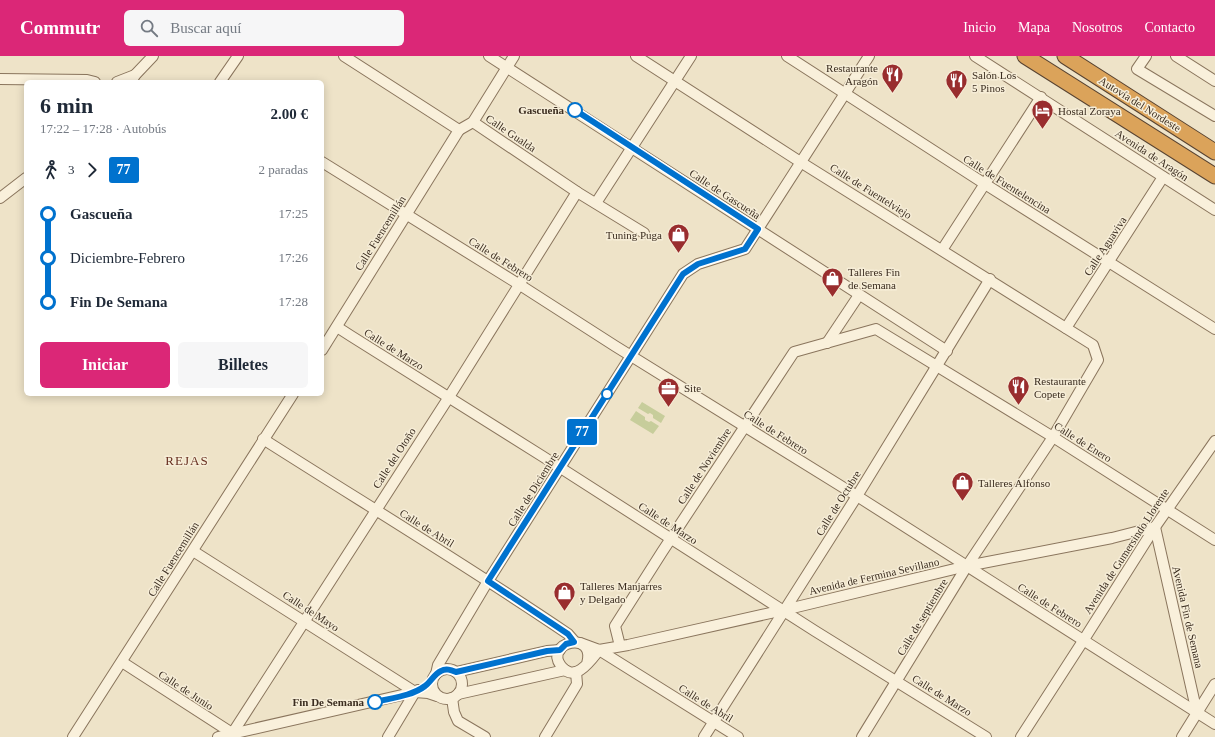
<!DOCTYPE html>
<html lang="es">
<meta charset="utf-8">
<style>
:root{--surface:#fff;--page:#f6f6f7;--text:#1f2937;--muted:#747a83;--accent:#db2777}
body{margin:0;font-family:Georgia,serif;background:var(--page);color:var(--text);height:100vh;display:flex;flex-direction:column;font-size:15px;white-space:nowrap}
*{box-sizing:border-box;margin:0}
p{font-size:13px;color:var(--muted)}
.icon{flex:none;width:22px;height:22px;fill:none;stroke:currentColor;stroke-width:2;stroke-linecap:round;stroke-linejoin:round}
.map{position:relative;flex:1;overflow:hidden}
.sheet{position:absolute;left:24px;top:24px;width:300px;height:316px;display:flex;flex-direction:column;background:var(--surface);border-radius:6px;box-shadow:0 2px 10px #0003}
.sheet>*{flex:none}
.badge{padding:0 8px;border-radius:3px;font-size:14px;line-height:26px}
.map>.badge{position:absolute;translate:-50% -50%;box-shadow:0 0 0 2px #fff}
.legs{display:flex;align-items:center;gap:6px;height:44px;padding:0 16px;font-size:13px}
.legs p{margin-inline-start:auto}
.head{display:flex;align-items:center;justify-content:space-between;height:68px;padding:0 16px}
h1{font-size:22px;font-weight:700;line-height:30px}
.cta{display:flex;gap:8px;margin-top:auto;padding:8px 16px}
.cta a{flex:1;height:46px;border-radius:6px;background:var(--accent);color:#fff;font-size:16px;font-weight:700;line-height:46px;text-align:center}
.cta a+a{background:var(--page);color:var(--text)}
ul{padding:0 16px;list-style:none}
li{display:flex;align-items:center;gap:14px;height:44px;font-size:15px}
li i{display:grid;place-items:center;width:6px;height:100%;margin:0 5px;background:currentColor}
li i::after{content:'';width:10px;height:10px;margin:-5px;border:3px solid;border-radius:50%;background:var(--surface)}
li p{margin-inline-start:auto}
li:first-child i{background:linear-gradient(#0000 50%,currentColor 0)}
li:last-child i{background:linear-gradient(currentColor 50%,#0000 0)}
header{display:flex;align-items:center;gap:24px;box-sizing:border-box;height:56px;padding:0 20px;background:var(--accent);color:#fff}
header strong{font-size:19px}
nav{display:flex;gap:22px;margin-inline-start:auto;font-size:14px}
.search{width:280px;height:36px;background:var(--page);display:flex;align-items:center;gap:10px;box-sizing:border-box;padding:0 14px;border-radius:6px;color:var(--muted);font-size:15px}
.map>svg:first-child{display:block}
</style>
<header>
<strong>Commutr</strong>
<div class="search"><svg class="icon" aria-label="search" viewBox="0 0 24 24"><circle cx="10" cy="10" r="6"/><path d="M15 15l6 6"/></svg>Buscar aquí</div>
<nav><a>Inicio</a><a>Mapa</a><a>Nosotros</a><a>Contacto</a></nav>
</header>
<div class="map">
<svg width="1215" height="681" viewBox="0 0 1215 681">
<rect width="100%" height="100%" fill="#eee3c8"/>
<!-- green -->
<g fill="#c7cd9b">
<polygon points="642,346 665,360 661,367 653,362 653,359 650,357 648,358 638,352"/>
<polygon points="636,355 645,361 645,364 649,366 651,365 659,370 653,378 630,364"/>
</g>
<g fill="none" stroke-linecap="round" stroke-linejoin="round">
<defs>
<g id="minor">
<polyline points="344,0 459,74 473,66 514,0"/>
<polyline points="489,0 947,295"/>
<polyline points="636,0 802,107 1093,289 1098,304 1053,381 967,510 862,681"/>
<polyline points="787,0 985,128 1215,273"/>
<polyline points="975,0 1215,154"/>
<polyline points="1146,0 1137,13 1215,60"/>
<polyline points="1176,0 1215,25"/>
<polyline points="0,23 87,24 95,26"/>
<polyline points="117,26 135,19"/>
<polyline points="131,26 135,19 153,0"/>
<polyline points="220,26 238,0"/>
<polyline points="473,66 577,136 644,177"/>
<polyline points="322,106 520,229 615,290 857,440 1215,668"/>
<polyline points="0,142 26,122"/>
<polyline points="596,147 691,0"/>
<polyline points="942,194 1041,41"/>
<polyline points="337,271 351,280 542,400 815,575 986,681"/>
<polyline points="1066,272 1163,121"/>
<polyline points="827,287 859,239"/>
<polyline points="322,294 459,74"/>
<path d="M263,383C365,448 468,510 568,578L575,586"/>
<polyline points="1155,471 1197,657"/>
<polyline points="193,495 415,636"/>
<polyline points="580,587 599,594 628,589 784,554 967,510 1112,482 1155,471"/>
<polyline points="620,590 615,570 662,496 794,296 876,273 1053,381 1215,484"/>
<polyline points="599,594 738,681"/>
<polyline points="122,606 235,679"/>
<path d="M587,608C597,573 543,586 561,610C575,628 591,604 599,594"/>
<circle cx="447" cy="628" r="15"/>
<polyline points="456,616 547,595 560,594"/>
<polyline points="436,618 438,609 488,525 683,218 698,208 745,193 869,0"/>
<polyline points="458,638 565,614"/>
<polyline points="452,642 454,656 458,665 485,681"/>
<polyline points="73,681 293,338"/>
<polyline points="218,681 415,636 428,637 437,640"/>
<polyline points="230,681 449,341 577,136"/>
<polyline points="388,681 415,636 418,634"/>
<polyline points="545,681 577,628 576,616"/>
<polyline points="704,681 857,440 990,223"/>
<polyline points="1021,681 1083,585 1155,471 1215,385"/>
<polyline points="1182,681 1215,628"/>
</g>
<g id="highway">
<polyline points="1025,0 1215,120"/>
<polyline points="1065,0 1215,96"/>
</g>
</defs>
<!-- minor casing -->
<use href="#minor" stroke="#8a755d" stroke-width="12"/>
<!-- highway casing -->
<use href="#highway" stroke="#584331" stroke-width="17"/>
<!-- minor -->
<use href="#minor" stroke="#f9f0db" stroke-width="10"/>
<!-- highway -->
<use href="#highway" stroke="#dba35a" stroke-width="15"/>
</g>
<g fill="none" stroke-linecap="round" stroke-linejoin="round">
<defs>
<path id="line-1" d="M375,646C391,642 412,640 425,630C431,626 434,618 441,615C446,612 451,614 456,616L547,595L560,594L566,588L574,586L568,578L488,525L683,218L698,208L745,193L758,173L575,54"/>
</defs>
<!-- line-1 casing -->
<use href="#line-1" stroke="#fff" stroke-width="9"/>
<!-- line-1 -->
<use href="#line-1" stroke="#0072ce" stroke-width="6"/>
</g>
<!-- icons -->
<defs>
<symbol id="restaurant-pin" viewBox="-11 -11 22 30"><path d="M0 17L-7.5 6A9.5 9.5 0 1 1 7.5 6Z" fill="#992d2e" stroke="#f6edd7"/><path d="M-5-6h1v4h1v-4h1v4h1v-4h1v5L-1.5 .5V6h-2V.5L-5-1ZM5-6V6H3V1.5H1.5Q1.5-4 5-6Z" fill="#fff"/></symbol>
<symbol id="hotel-pin" viewBox="-11 -11 22 30"><path d="M0 17L-7.5 6A9.5 9.5 0 1 1 7.5 6Z" fill="#992d2e" stroke="#f6edd7"/><path d="M-6-4.5h1.5V1H6V5H4.5V3h-9V5H-6ZM-4 0a1.8 1.8 0 1 1 3.6 0ZM.5 0V-2.5h3Q6-2.5 6 0Z" fill="#fff"/></symbol>
<symbol id="shop-pin" viewBox="-11 -11 22 30"><path d="M0 17L-7.5 6A9.5 9.5 0 1 1 7.5 6Z" fill="#992d2e" stroke="#f6edd7"/><path d="M-5-2.5h2.3a2.7 3.5 0 0 1 5.4 0H5L5.5 6h-11ZM-1.5-2.5h3a1.5 2.3 0 0 0-3 0Z" fill="#fff"/></symbol>
<symbol id="office-pin" viewBox="-11 -11 22 30"><path d="M0 17L-7.5 6A9.5 9.5 0 1 1 7.5 6Z" fill="#992d2e" stroke="#f6edd7"/><path d="M-6-3h4V-5.5h4V-3h4V5H-6ZM-1-4.5V-3h2v-1.5ZM-6 0V1H6V0Z" fill="#fff"/></symbol>
</defs>
<g fill-rule="evenodd">
<use href="#restaurant-pin" x="880" y="6" width="25" height="34"/>
<use href="#restaurant-pin" x="944" y="12" width="25" height="34"/>
<use href="#hotel-pin" x="1030" y="42" width="25" height="34"/>
<use href="#shop-pin" x="666" y="166" width="25" height="34"/>
<use href="#shop-pin" x="820" y="210" width="25" height="34"/>
<use href="#restaurant-pin" x="1006" y="318" width="25" height="34"/>
<use href="#office-pin" x="656" y="320" width="25" height="34"/>
<use href="#shop-pin" x="950" y="414" width="25" height="34"/>
<use href="#shop-pin" x="552" y="524" width="25" height="34"/>
</g>
<!-- markers -->
<g fill="#fff" stroke="#0072ce" stroke-width="2">
<circle cx="575" cy="54" r="7"/>
<circle cx="607" cy="338" r="5"/>
<circle cx="375" cy="646" r="7"/>
</g>
<g text-anchor="middle" stroke-width="3" stroke-linejoin="round" paint-order="stroke">
<!-- poi labels -->
<g font-size="11" fill="#3b2d20" stroke="#f6edd7" text-anchor="start">
<text x="878" y="16" text-anchor="end">Restaurante<tspan x="878" dy="13">Aragón</tspan></text>
<text x="972" y="23">Salón Los<tspan x="972" dy="13">5 Pinos</tspan></text>
<text x="1058" y="59">Hostal Zoraya</text>
<text x="662" y="183" text-anchor="end">Tuning Puga</text>
<text x="848" y="220">Talleres Fin<tspan x="848" dy="13">de Semana</tspan></text>
<text x="1034" y="329">Restaurante<tspan x="1034" dy="13">Copete</tspan></text>
<text x="684" y="336">Site</text>
<text x="978" y="431">Talleres Alfonso</text>
<text x="580" y="534">Talleres Manjarres<tspan x="580" dy="13">y Delgado</tspan></text>
</g>
<!-- street labels -->
<g font-size="11" fill="#3b2d20" stroke="#f6edd7">
<text transform="translate(1140 48) rotate(32)" y="4">Autovía del Nordeste</text>
<text transform="translate(511 77) rotate(34)" y="4">Calle Gualda</text>
<text transform="translate(1152 99) rotate(33)" y="4">Avenida de Aragón</text>
<text transform="translate(1007 128) rotate(32)" y="4">Calle de Fuentelencina</text>
<text transform="translate(871 135) rotate(32)" y="4">Calle de Fuentelviejo</text>
<text transform="translate(725 138) rotate(33)" y="4">Calle de Gascueña</text>
<text transform="translate(380 177) rotate(-58)" y="4">Calle Fuencemillán</text>
<text transform="translate(1105 190) rotate(-57)" y="4">Calle Aguaviva</text>
<text transform="translate(501 203) rotate(32)" y="4">Calle de Febrero</text>
<text transform="translate(394 293) rotate(32)" y="4">Calle de Marzo</text>
<text transform="translate(776 376) rotate(32)" y="4">Calle de Febrero</text>
<text transform="translate(1083 386) rotate(32)" y="4">Calle de Enero</text>
<text transform="translate(394 402) rotate(-57)" y="4">Calle del Otoño</text>
<text transform="translate(704 410) rotate(-57)" y="4">Calle de Noviembre</text>
<text transform="translate(533 433) rotate(-58)" y="4">Calle de Diciembre</text>
<text transform="translate(838 447) rotate(-58)" y="4">Calle de Octubre</text>
<text transform="translate(668 467) rotate(33)" y="4">Calle de Marzo</text>
<text transform="translate(427 472) rotate(32)" y="4">Calle de Abril</text>
<text transform="translate(1126 495) rotate(-57)" y="4">Avenida de Gumersindo Llorente</text>
<text transform="translate(173 503) rotate(-58)" y="4">Calle Fuencemillán</text>
<text transform="translate(874 520) rotate(-13)" y="4">Avenida de Fermina Sevillano</text>
<text transform="translate(1050 549) rotate(32)" y="4">Calle de Febrero</text>
<text transform="translate(311 555) rotate(33)" y="4">Calle de Mayo</text>
<text transform="translate(922 561) rotate(-59)" y="4">Calle de septiembre</text>
<text transform="translate(1188 561) rotate(77)" y="4">Avenida Fin de Semana</text>
<text transform="translate(186 634) rotate(33)" y="4">Calle de Junio</text>
<text transform="translate(942 639) rotate(32)" y="4">Calle de Marzo</text>
<text transform="translate(706 647) rotate(32)" y="4">Calle de Abril</text>
</g>
<!-- stop labels -->
<g font-size="11" font-weight="bold" fill="#3b2d20" stroke="#f6edd7" text-anchor="end">
<text x="564" y="58">Gascueña</text>
<text x="364" y="650">Fin De Semana</text>
</g>
<!-- quarter labels -->
<g font-size="13" letter-spacing="1" fill="#672f20" stroke="#f6edd7">
<text x="187" y="409">REJAS</text>
</g>
</g>
</svg>
<b class="badge" style="left:582px;top:376px;background:#0072ce;color:#fff">77</b>
<section class="sheet">
<div class="head"><div><h1>6 min</h1><p>17:22 – 17:28 · Autobús</p></div><b>2.00 €</b></div>
<div class="legs"><svg class="icon" aria-label="walk" viewBox="0 0 24 24"><circle cx="13" cy="4" r="2"/><path d="M13 8l-2 6 4 7M11 14l-3 7M7 12l3-4h3l4 4"/></svg>3<svg class="icon" aria-label="forward" viewBox="0 0 24 24"><path d="M9 5l7 7-7 7"/></svg><b class="badge" style="background:#0072ce;color:#fff">77</b><p>2 paradas</p></div>
<ul>
<li><i style="color:#0072ce"></i><b>Gascueña</b><p>17:25</p></li>
<li><i style="color:#0072ce"></i><span>Diciembre-Febrero</span><p>17:26</p></li>
<li><i style="color:#0072ce"></i><b>Fin De Semana</b><p>17:28</p></li>
</ul>
<div class="cta"><a>Iniciar</a><a>Billetes</a></div>
</section>
</div>
